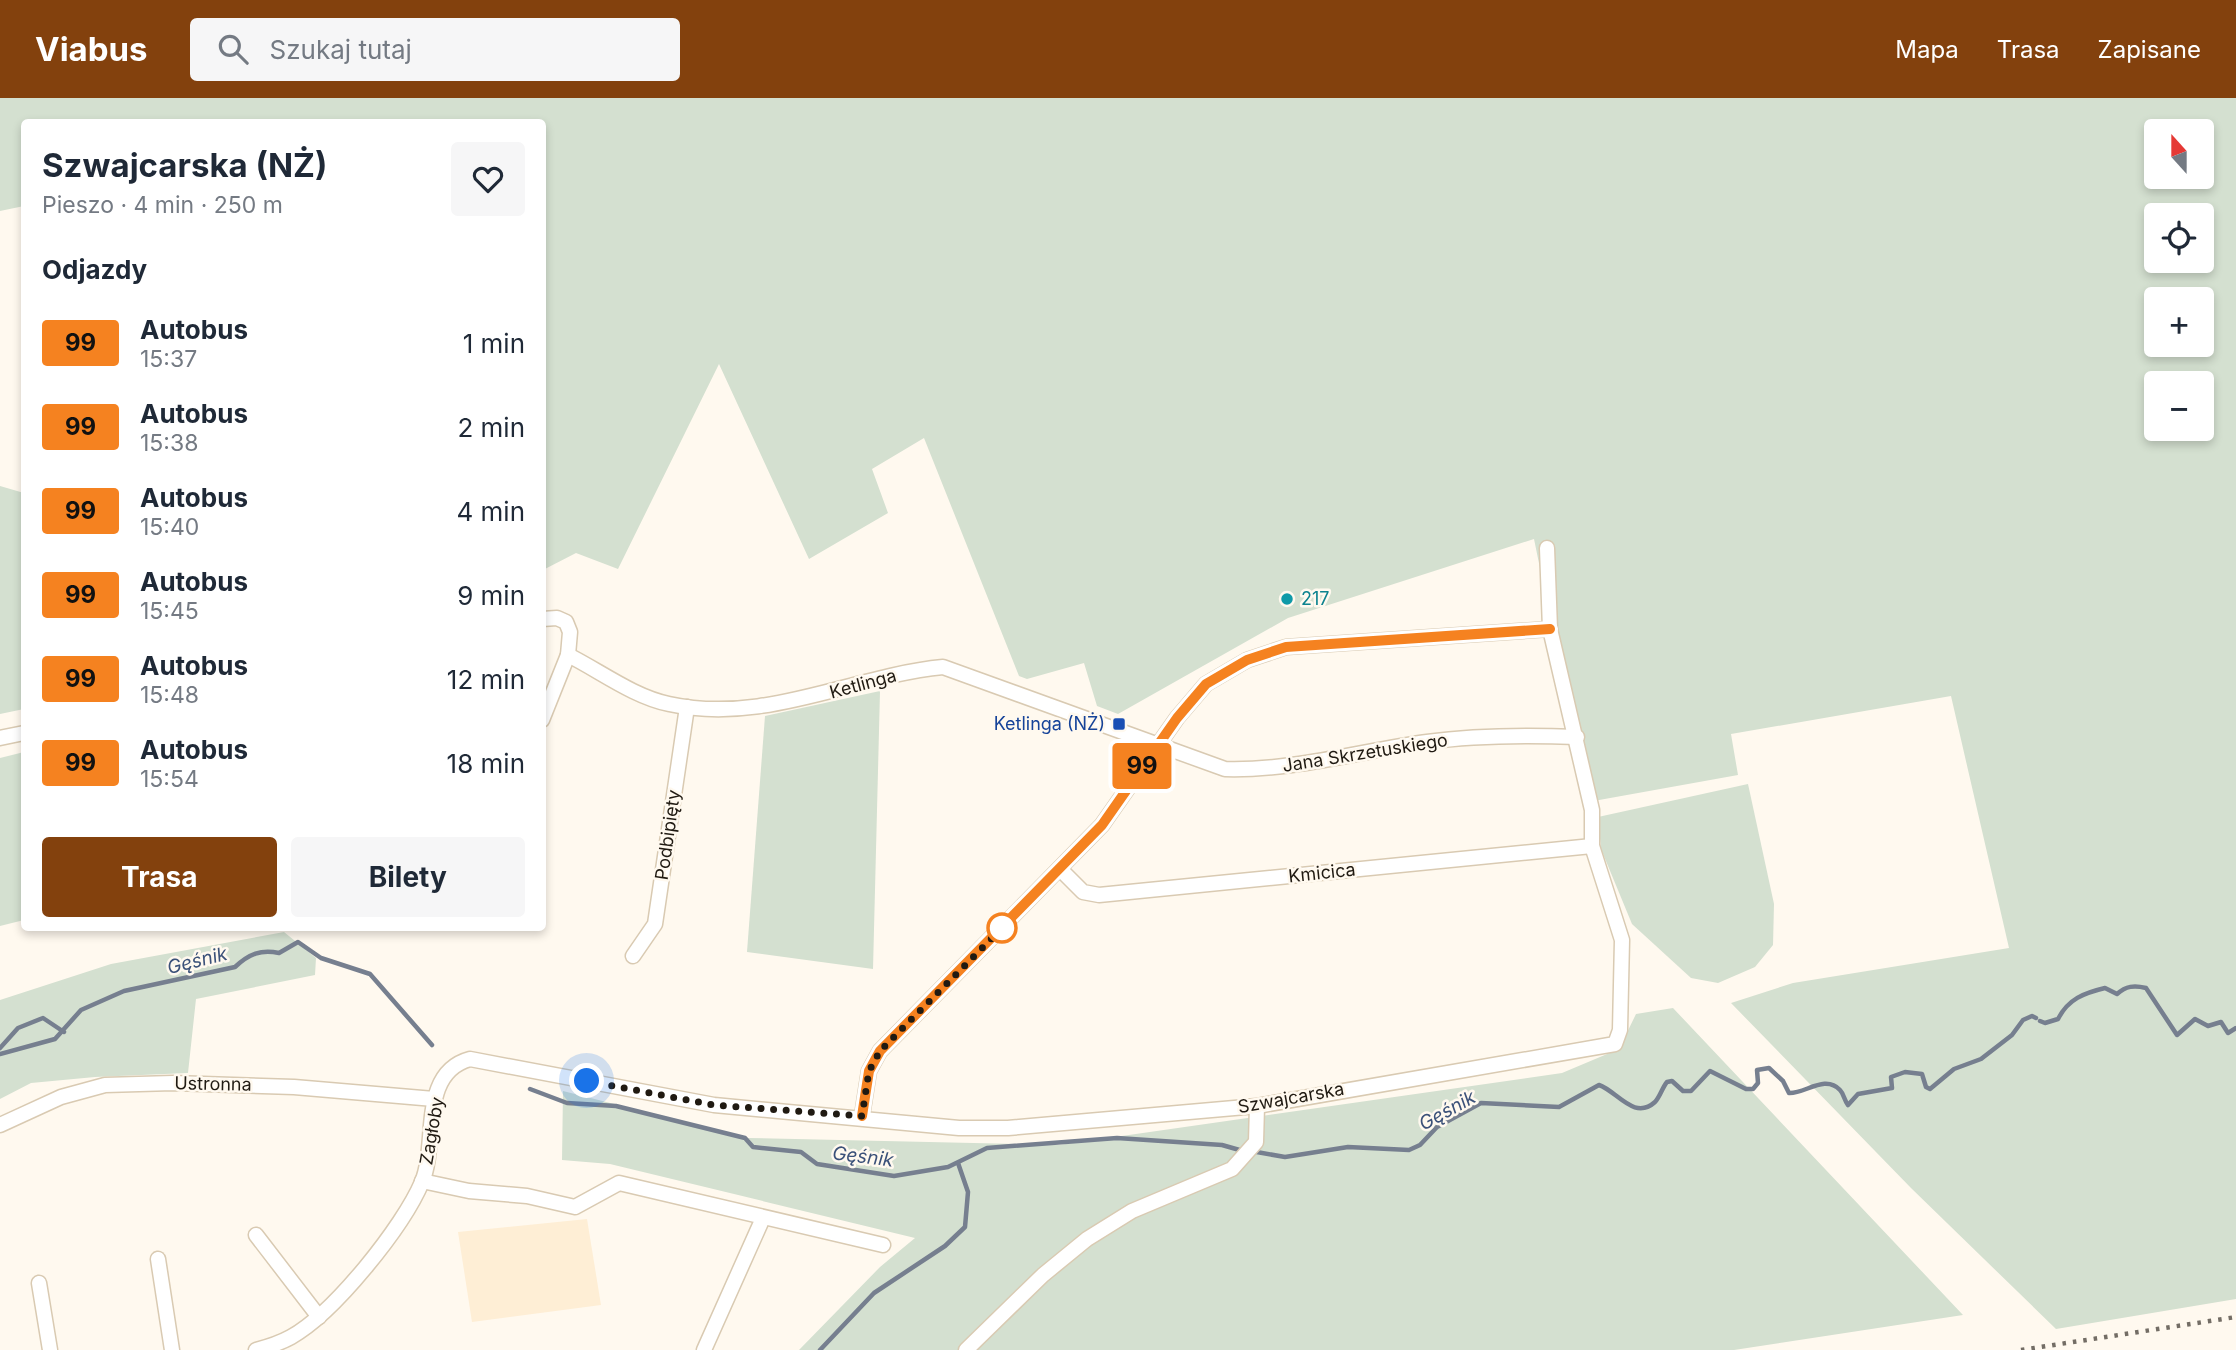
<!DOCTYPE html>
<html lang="pl">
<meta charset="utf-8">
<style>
:root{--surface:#fff;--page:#f6f6f7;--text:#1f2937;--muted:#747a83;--accent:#83410d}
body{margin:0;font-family:Inter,sans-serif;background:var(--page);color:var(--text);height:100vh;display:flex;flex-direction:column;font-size:26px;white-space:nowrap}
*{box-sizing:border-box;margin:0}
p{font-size:23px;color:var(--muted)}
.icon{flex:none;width:38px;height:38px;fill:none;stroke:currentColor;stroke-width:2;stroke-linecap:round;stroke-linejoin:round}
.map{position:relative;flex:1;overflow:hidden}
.side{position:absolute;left:21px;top:21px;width:525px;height:812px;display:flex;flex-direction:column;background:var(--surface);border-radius:7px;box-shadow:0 4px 10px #0003}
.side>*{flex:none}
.badge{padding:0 14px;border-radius:5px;font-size:24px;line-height:46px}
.needle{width:46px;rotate:339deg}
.buttons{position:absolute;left:2144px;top:21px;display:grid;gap:14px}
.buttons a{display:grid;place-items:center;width:70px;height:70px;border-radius:7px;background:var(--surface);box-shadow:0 4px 10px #0003;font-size:35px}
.you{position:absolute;width:35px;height:35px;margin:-18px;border:5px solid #fff;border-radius:50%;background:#1a73e8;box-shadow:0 0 0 10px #1a73e833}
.map>.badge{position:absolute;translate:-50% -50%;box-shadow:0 0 0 4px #fff}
h2{padding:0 21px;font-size:26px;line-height:63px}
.round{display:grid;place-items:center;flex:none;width:74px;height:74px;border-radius:7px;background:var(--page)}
.overview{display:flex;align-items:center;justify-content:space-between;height:119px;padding:0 21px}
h1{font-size:33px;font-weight:700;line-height:52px}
.button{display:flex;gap:14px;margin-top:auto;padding:14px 21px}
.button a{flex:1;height:80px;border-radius:7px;background:var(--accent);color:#fff;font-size:28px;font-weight:700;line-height:80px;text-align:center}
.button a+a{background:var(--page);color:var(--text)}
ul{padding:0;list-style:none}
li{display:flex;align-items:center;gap:21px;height:84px;padding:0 21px}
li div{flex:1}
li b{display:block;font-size:26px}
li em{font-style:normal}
li .badge{min-width:77px;font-weight:700;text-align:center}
header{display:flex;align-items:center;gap:42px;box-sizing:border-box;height:98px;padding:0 35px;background:var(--accent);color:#fff}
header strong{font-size:33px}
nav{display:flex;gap:38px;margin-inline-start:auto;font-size:24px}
.search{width:490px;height:63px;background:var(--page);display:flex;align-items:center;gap:18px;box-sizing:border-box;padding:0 24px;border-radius:7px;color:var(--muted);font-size:26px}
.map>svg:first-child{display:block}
</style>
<header>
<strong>Viabus</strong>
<div class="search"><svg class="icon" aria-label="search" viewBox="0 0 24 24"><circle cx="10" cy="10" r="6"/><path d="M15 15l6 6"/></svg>Szukaj tutaj</div>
<nav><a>Mapa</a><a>Trasa</a><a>Zapisane</a></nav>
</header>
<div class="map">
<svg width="2236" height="1252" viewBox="0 0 2236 1252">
<rect width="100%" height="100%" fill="#fff9ef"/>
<!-- built -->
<polygon fill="#feeed5" points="587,1121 601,1207 472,1224 458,1134"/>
<!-- green -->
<g fill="#d4e0d0" fill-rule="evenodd">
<path d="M0,0H2236V1201L2056,1231L1911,1090L1731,905L1793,885L2009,850L1951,598L1731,636L1738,677L1588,704L1534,441L1288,520L1118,616L1097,608L1084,565L1027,581L1019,578L924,340L872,371L888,415L809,461L719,266L618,471L576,455L543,472L542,24H24V108L0,113ZM2156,33H2202V79H2156ZM2156,117H2202V163H2156ZM2156,201H2202V247H2156ZM2156,285H2202V331H2156Z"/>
<polygon points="0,388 24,395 24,611 0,616"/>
<polygon points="880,593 873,871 747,854 765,618"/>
<polygon points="24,654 24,822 0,828 0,660"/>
<polygon points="1748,686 1774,806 1773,847 1755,869 1718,885 1691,880 1632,826 1601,751 1598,719"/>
<polygon points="284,834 316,860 315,877 196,901 188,975 95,979 31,985 0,1001 0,902 111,866"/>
<polygon points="1673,910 1963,1217 1734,1252 799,1252 880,1169 915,1140 610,1066 562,1062 563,993 748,1040 1059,1047 1562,975 1619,951 1636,916"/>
</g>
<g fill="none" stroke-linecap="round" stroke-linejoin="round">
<!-- stream -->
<g stroke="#767f8f" stroke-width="4.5">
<path d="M2040,923L2045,925L2058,921C2068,901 2084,895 2105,890L2117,896C2126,888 2134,887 2146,890L2177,937L2195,921L2208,928L2221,924L2228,935L2236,930"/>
<polyline points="0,950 18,930 43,920 64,934"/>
<path d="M0,956L55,941L81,912L124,893L235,869C249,856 261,851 279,855L298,844L321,860L370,876L432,947"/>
<polyline points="530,991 567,1005 616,1008 745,1040 753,1049 801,1054 817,1066 894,1078 948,1069 987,1050 1117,1040 1222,1047 1243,1053"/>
<path d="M1251,1053L1285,1059L1348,1049L1409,1052L1420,1047L1437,1029L1481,1005L1559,1009L1599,987C1617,993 1634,1023 1655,1004C1660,999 1662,990 1667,984L1672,983L1683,993H1691L1710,973L1746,991H1753L1758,985L1757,972L1769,970L1783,983L1789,995C1805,996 1825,976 1840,992C1844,996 1844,1002 1848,1007L1858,996L1892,990L1891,979L1905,974L1922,976L1926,989L1930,991L1954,971L1981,961L2012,937L2023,922L2032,918L2036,920"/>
<polyline points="820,1252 874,1195 945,1148 965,1129 968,1094 958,1065"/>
</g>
<defs>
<g id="minor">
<polyline points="542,521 557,520 566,524 570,534 568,557 542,622"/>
<path d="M568,557C600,573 634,599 669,606C765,627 851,578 943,569L1225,671C1292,673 1361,653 1427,644C1478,637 1526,637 1577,639"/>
<polyline points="0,640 24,635"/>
<polyline points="1060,771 1083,794 1099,797 1592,748"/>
<polyline points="633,858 655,826 687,609"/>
<polyline points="862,1018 869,973 880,953 1102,727 1177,620 1206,586 1247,562 1286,549 1550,531"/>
<polyline points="0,1027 61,999 105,987 173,985 294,989 434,1001"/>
<polyline points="422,1083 469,1093 527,1098 575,1109 619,1085 883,1147"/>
<polyline points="256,1137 319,1219"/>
<polyline points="158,1161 172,1252"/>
<polyline points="39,1185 50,1252"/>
<path d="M256,1252C268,1249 280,1245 291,1239C334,1215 403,1129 422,1084C438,1047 418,975 470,961L714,1007L959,1030H1008L1257,1008L1615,946L1620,932L1622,842L1592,748V712L1550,531L1547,450"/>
<polyline points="704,1252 763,1120"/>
<polyline points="966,1252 1043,1177 1087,1141 1132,1113 1232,1071 1256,1044 1257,1008"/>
</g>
</defs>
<!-- minor casing -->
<use href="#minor" stroke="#d9cab2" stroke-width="17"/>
<!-- minor -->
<use href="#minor" stroke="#fff" stroke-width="14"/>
<!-- rail -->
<polyline stroke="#736d65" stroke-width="4.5" stroke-dasharray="3.5 7" stroke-linecap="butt" points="2021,1252 2236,1219"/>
</g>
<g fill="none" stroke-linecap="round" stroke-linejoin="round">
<defs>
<polyline id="line" points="862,1018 869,973 880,953 1102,727 1177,620 1206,586 1247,562 1286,549 1550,531"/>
</defs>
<!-- line casing -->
<use href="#line" stroke="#fff" stroke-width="16"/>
<!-- line -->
<use href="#line" stroke="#f58220" stroke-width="10"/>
<!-- walk -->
<polyline stroke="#201a12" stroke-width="7" stroke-dasharray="0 12.6" points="587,983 714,1007 862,1018 869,973 880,953 1008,824 1002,830"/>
</g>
<!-- markers -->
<circle fill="#0f9aa8" stroke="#fff9ef" stroke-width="2.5" cx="1287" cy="501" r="7"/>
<rect fill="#1a4fb4" stroke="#fff9ef" stroke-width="2.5" x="1112" y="619" width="14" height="14" rx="3.5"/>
<circle fill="#fff" stroke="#f58220" stroke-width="3.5" cx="1002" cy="830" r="14"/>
<g text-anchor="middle" stroke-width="5" stroke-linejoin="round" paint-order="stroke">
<!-- culture labels -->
<g font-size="18" fill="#0d838f" stroke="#fff9ef" text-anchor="start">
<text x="1301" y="507">217</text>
</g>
<!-- street labels -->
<g font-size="18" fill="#201a12" stroke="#fff9ef">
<text transform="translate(863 586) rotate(-15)" y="6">Ketlinga</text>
<text transform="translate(1365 655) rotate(-9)" y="6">Jana Skrzetuskiego</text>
<text transform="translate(668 737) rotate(-82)" y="6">Podbipięty</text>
<text transform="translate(1322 775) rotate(-6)" y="6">Kmicica</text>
<text transform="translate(213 986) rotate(1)" y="6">Ustronna</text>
<text transform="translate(1291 1000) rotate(-10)" y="6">Szwajcarska</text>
<text transform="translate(432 1033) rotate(-80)" y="6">Zagłoby</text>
</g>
<!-- transit labels -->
<g font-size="18" fill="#164399" stroke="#fff9ef" text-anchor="end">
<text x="1105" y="632">Ketlinga (NŻ)</text>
</g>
<!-- water labels -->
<g font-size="19" font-style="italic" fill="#3b5179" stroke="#fff9ef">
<text transform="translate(197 862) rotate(-14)" y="7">Gęśnik</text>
<text transform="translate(1447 1012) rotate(-29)" y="7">Gęśnik</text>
<text transform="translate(863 1058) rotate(7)" y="7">Gęśnik</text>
</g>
</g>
</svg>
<div class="buttons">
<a><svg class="needle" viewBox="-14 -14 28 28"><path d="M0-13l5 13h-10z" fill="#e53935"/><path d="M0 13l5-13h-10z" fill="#747a83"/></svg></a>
<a><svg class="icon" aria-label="locate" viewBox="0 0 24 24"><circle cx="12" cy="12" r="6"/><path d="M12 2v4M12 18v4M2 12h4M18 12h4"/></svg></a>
<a>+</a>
<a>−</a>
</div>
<div class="you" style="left:587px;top:983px"></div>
<b class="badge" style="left:1142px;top:668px;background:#f58220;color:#111">99</b>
<section class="side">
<div class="overview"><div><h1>Szwajcarska (NŻ)</h1><p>Pieszo · 4 min · 250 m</p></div><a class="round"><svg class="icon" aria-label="heart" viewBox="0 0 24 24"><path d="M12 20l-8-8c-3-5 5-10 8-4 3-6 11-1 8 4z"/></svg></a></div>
<h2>Odjazdy</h2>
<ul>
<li><span class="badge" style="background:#f58220;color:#111">99</span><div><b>Autobus</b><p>15:37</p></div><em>1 min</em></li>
<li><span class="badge" style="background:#f58220;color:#111">99</span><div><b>Autobus</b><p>15:38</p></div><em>2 min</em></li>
<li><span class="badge" style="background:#f58220;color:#111">99</span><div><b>Autobus</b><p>15:40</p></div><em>4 min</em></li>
<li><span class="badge" style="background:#f58220;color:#111">99</span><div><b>Autobus</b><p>15:45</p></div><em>9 min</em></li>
<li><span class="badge" style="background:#f58220;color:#111">99</span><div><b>Autobus</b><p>15:48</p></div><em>12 min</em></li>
<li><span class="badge" style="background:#f58220;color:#111">99</span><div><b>Autobus</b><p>15:54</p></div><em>18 min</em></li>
</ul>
<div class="button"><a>Trasa</a><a>Bilety</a></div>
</section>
</div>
